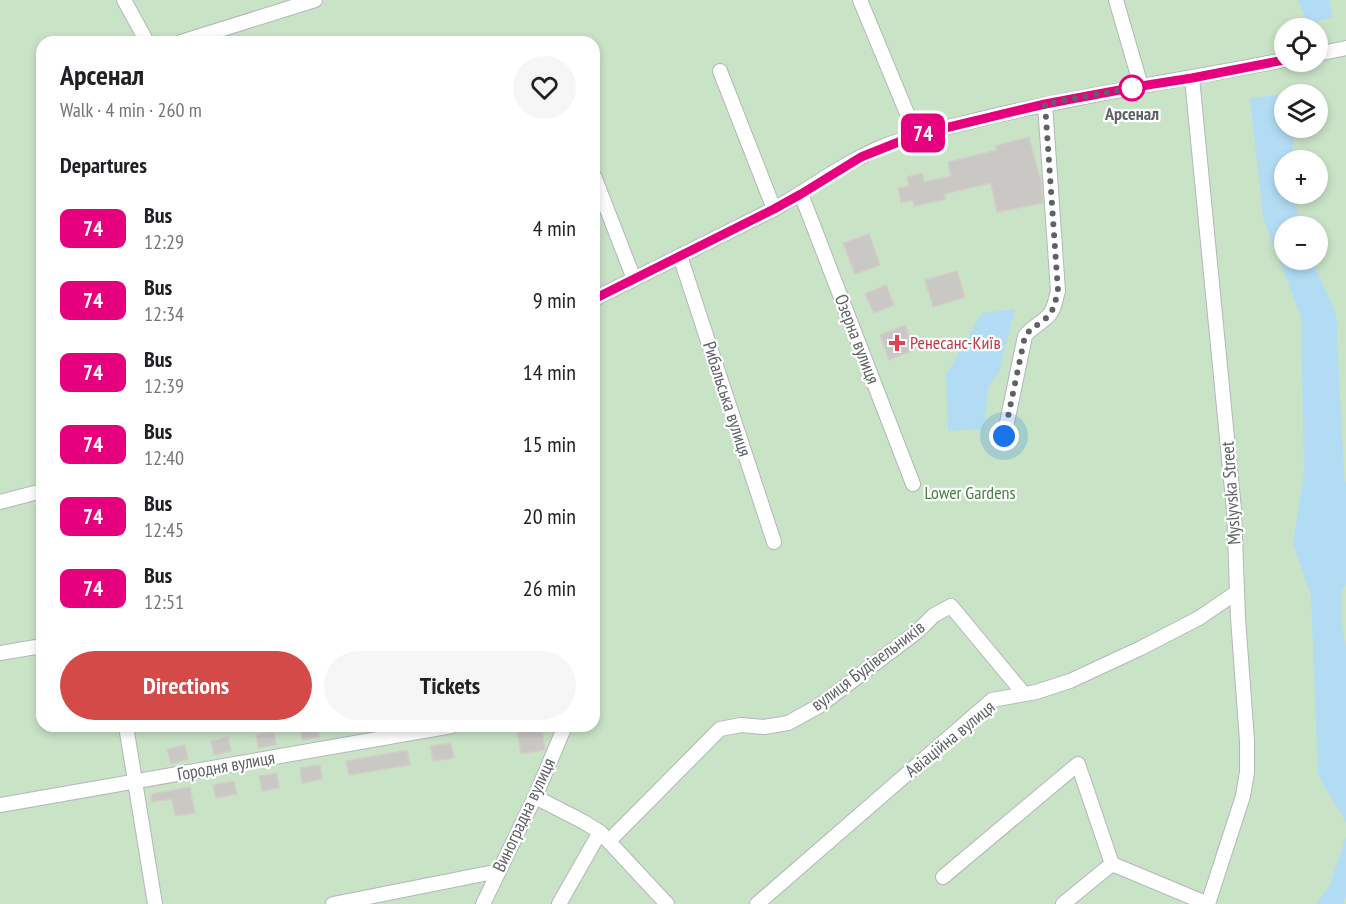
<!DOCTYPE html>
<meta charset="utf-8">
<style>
:root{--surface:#fff;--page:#f6f6f6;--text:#202124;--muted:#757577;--accent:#d34a49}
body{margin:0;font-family:"PT Sans Narrow",sans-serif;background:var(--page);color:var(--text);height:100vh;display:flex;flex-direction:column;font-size:22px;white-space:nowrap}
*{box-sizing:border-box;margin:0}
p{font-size:20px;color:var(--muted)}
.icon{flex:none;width:33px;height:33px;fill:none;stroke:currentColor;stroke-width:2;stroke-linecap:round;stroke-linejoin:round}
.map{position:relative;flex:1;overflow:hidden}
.panel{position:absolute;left:36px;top:36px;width:564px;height:696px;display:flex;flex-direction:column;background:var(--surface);border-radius:18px;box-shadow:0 3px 9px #0003}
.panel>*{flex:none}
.badge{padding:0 12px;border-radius:9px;font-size:21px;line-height:39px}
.fabs{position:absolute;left:1274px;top:18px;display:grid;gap:12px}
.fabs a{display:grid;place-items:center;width:54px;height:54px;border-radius:50%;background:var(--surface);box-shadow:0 3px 9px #0003;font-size:30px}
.you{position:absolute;width:30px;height:30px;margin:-15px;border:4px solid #fff;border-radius:50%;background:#1a73e8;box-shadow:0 0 0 9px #1a73e833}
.map>.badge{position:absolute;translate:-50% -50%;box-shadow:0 0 0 3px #fff}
h2{padding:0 24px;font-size:22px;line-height:54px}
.round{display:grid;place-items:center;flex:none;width:63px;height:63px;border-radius:32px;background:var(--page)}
.head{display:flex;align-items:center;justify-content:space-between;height:102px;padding:0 24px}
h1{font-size:28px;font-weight:800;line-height:45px}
.cta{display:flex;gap:12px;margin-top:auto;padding:12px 24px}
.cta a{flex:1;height:69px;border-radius:36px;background:var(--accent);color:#fff;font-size:24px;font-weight:800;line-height:69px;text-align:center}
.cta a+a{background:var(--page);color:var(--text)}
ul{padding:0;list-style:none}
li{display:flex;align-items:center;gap:18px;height:72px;padding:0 24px}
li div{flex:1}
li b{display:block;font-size:22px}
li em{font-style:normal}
li .badge{min-width:66px;font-weight:700;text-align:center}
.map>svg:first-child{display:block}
</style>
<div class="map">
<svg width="1346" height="904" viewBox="0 0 1346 904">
<rect width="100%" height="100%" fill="#efede7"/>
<!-- green -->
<path fill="#c9e3c7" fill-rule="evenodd" d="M0,0H1346V904H0ZM1284,28H1317V62H1284ZM42,42H594V726H42ZM1284,94H1317V128H1284ZM1284,160H1317V194H1284ZM1284,226H1317V260H1284Z"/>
<!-- water -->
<g fill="#b2dcf4">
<polygon points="1298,0 1329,0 1333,17 1308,24"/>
<polygon points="1295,93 1295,94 1284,94 1284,128 1295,128 1291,160 1284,160 1284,194 1293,194 1301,226 1284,226 1284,260 1312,260 1336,314 1344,475 1346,483 1346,584 1341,592 1342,627 1346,649 1346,822 1318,775 1311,596 1293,543 1304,473 1301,317 1263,217 1250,98"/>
<polygon points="1015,309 999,372 988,387 984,429 948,431 946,375 982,313"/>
<polygon points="1346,837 1346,896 1343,904 1316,904 1329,887"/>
</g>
<!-- building -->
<g fill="#cac8c4" stroke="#d3cec6" stroke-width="1.5">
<polygon points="1029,137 1039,175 1040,175 1041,180 1043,203 997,212 991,183 944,194 946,199 914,206 913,200 901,203 898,188 909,186 907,177 922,173 924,182 951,176 948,162 997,150 995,146"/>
<polygon points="869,234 880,265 855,274 843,243"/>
<polygon points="957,271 965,297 933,307 925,280"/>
<polygon points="886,285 894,305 874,313 865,294"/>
<polygon points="905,325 914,350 889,360 880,335"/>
<polygon points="309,726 318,726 319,737 302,740 300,728"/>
<polygon points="542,728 545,750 521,754 517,732"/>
<polygon points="274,732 276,745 258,748 256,735"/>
<polygon points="228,737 231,751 214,755 211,741"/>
<polygon points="451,743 454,758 433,761 430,746"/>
<polygon points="185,745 188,759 171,764 167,749"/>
<polygon points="407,750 410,765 349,775 346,761"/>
<polygon points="320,765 322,779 302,783 300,768"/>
<polygon points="277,773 279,788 262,791 259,776"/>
<polygon points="234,781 237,794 216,798 213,785"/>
<polygon points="190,787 195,813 175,816 172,799 152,802 151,794"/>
</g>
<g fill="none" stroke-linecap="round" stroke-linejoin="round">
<defs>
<g id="minor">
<polyline points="124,0 147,42"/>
<polyline points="860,0 916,135"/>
<polyline points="1116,0 1141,86"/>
<polyline points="181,42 315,0"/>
<polyline points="1317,54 1346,48"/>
<polyline points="720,71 774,209"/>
<polyline points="1192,78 1234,510 1238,618 1247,741 1247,772 1243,796 1208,904"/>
<polyline points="594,176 634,279"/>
<polyline points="801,194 913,484"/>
<polyline points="680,256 774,542"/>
<path d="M594,299L774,209C811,188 845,162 884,146C918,133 954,126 989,117C1087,94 1186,79 1284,60"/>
<path d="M1004,437L1025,336C1031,328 1038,325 1045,319C1054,312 1055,302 1058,291L1045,104"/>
<polyline points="0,502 42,491"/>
<polyline points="0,653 42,646"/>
<polyline points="126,726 155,904"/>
<polyline points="535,797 584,822 600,832 667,904"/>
<polyline points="0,805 452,726"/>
<polyline points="609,841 720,729 741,725 764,727 788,723 819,706 918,631 934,615 951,606 1024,694"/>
<polyline points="943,877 1078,764 1112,864"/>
<polyline points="333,904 489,873"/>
<polyline points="483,904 535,797 565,726"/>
<polyline points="559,904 600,832"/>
<polyline points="757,904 992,700 1036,692 1070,681 1141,648 1199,618 1237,592"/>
<polyline points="1063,904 1112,864 1208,904"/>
</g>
</defs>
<!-- minor casing -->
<use href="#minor" stroke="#b4b7ba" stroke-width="16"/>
<!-- minor -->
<use href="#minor" stroke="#fff" stroke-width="14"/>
</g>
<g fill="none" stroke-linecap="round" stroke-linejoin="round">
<defs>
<polyline id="line" points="594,299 774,209 801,194 861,157 916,135 1045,104 1141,86 1192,78 1284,60"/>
</defs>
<!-- line casing -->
<use href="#line" stroke="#fff" stroke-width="14"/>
<!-- line -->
<use href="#line" stroke="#e6007e" stroke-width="9"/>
<!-- walk -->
<path stroke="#5f6265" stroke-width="6" stroke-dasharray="0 10.8" d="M1004,436L1025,336C1031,328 1038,325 1045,319C1054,312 1055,302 1058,291L1045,104L1141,86L1132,88"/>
</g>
<!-- markers -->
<circle fill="#fff" stroke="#e6007e" stroke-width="3" cx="1132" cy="88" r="12"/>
<path fill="#e0444e" stroke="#fff" stroke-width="2" d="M894 334h6v6h6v6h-6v6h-6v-6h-6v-6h6z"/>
<g text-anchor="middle" stroke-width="4.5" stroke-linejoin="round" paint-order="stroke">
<!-- stop labels -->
<g font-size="18" font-weight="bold" fill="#5f6265" stroke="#fff">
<text x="1132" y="120">Арсенал</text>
</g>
<!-- street labels -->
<g font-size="18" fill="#5f6265" stroke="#fff">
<text transform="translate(857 339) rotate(69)" y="6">Озерна вулиця</text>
<text transform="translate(727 399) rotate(72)" y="6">Рибальська вулиця</text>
<text transform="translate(1231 493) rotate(-94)" y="6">Myslyvska Street</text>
<text transform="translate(868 666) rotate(-37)" y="6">вулиця Будівельників</text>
<text transform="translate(950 739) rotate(-39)" y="6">Авіаційна вулиця</text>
<text transform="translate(226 766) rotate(-10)" y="6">Городня вулиця</text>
<text transform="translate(524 815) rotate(-65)" y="6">Виноградна вулиця</text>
</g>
<!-- health labels -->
<g font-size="18" fill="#be3a42" stroke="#fff" text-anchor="start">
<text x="910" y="349">Ренесанс-Київ</text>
</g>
<!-- park labels -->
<g font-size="18" fill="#438242" stroke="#fff">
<text x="970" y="499">Lower Gardens</text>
</g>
</g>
</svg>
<div class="fabs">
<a><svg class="icon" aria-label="locate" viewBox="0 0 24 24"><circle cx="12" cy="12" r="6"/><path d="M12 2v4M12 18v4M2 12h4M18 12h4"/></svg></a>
<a><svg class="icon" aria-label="layers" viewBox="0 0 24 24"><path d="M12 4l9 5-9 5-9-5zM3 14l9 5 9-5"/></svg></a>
<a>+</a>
<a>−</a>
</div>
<div class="you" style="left:1004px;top:436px"></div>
<b class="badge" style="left:923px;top:133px;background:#e6007e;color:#fff">74</b>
<section class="panel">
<div class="head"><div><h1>Арсенал</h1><p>Walk · 4 min · 260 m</p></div><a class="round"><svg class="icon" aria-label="heart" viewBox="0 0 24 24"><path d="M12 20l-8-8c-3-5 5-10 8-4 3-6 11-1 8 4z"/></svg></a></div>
<h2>Departures</h2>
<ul>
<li><span class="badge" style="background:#e6007e;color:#fff">74</span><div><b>Bus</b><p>12:29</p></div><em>4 min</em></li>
<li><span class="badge" style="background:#e6007e;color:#fff">74</span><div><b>Bus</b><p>12:34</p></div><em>9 min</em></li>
<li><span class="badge" style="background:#e6007e;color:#fff">74</span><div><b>Bus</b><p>12:39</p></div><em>14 min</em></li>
<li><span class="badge" style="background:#e6007e;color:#fff">74</span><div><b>Bus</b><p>12:40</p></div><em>15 min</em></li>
<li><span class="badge" style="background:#e6007e;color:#fff">74</span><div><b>Bus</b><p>12:45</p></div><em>20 min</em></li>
<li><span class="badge" style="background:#e6007e;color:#fff">74</span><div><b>Bus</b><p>12:51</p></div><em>26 min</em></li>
</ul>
<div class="cta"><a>Directions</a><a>Tickets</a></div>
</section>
</div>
